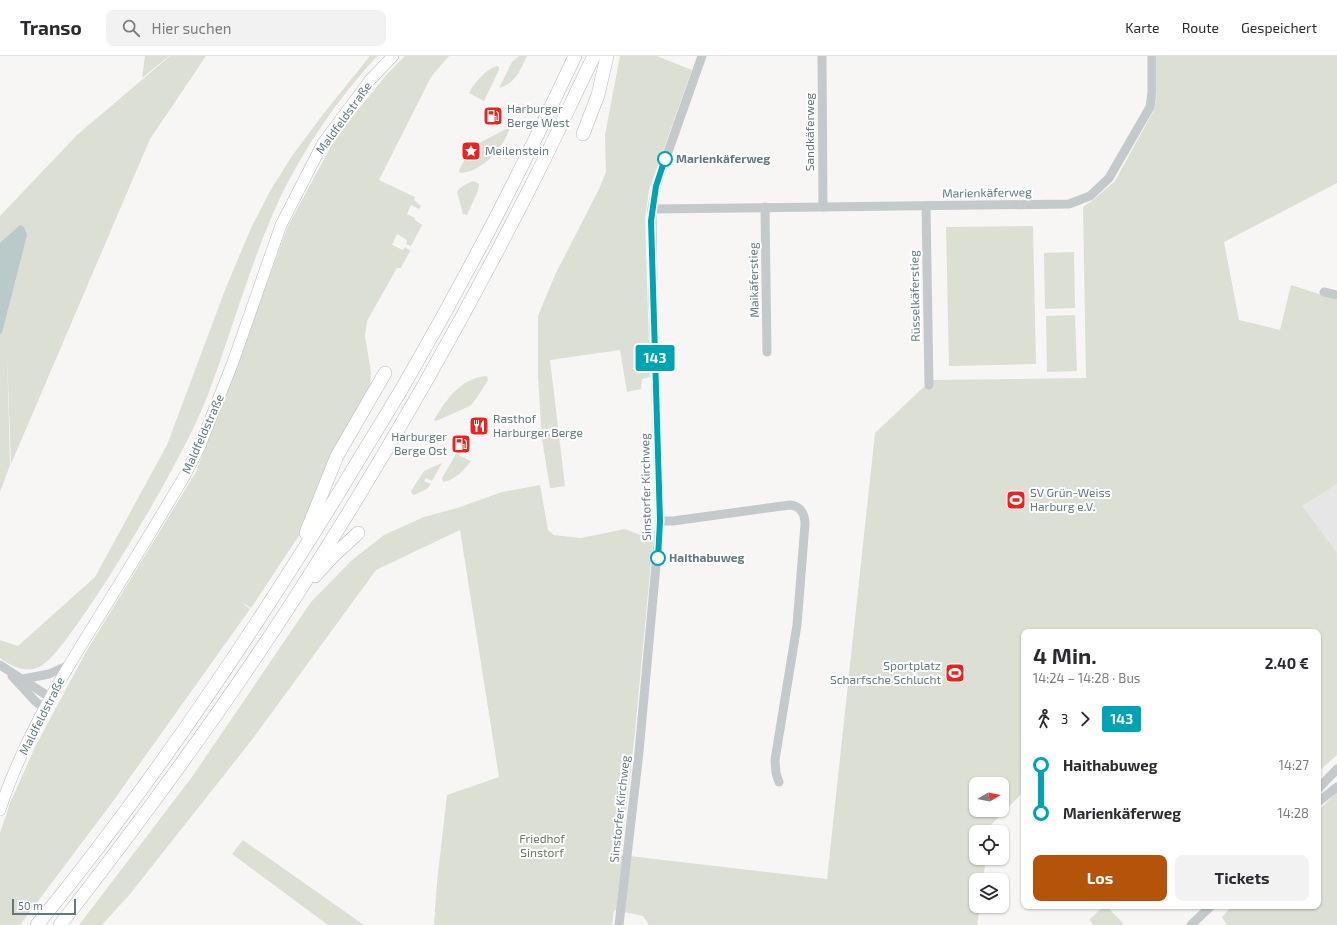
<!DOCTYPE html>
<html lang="de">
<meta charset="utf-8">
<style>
:root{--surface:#fff;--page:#f2f2f3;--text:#2b2b33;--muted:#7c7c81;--line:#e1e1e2;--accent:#b45309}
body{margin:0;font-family:"Exo 2",sans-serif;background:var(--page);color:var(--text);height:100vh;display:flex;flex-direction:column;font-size:15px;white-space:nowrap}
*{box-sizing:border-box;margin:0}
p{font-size:13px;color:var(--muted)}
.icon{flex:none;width:22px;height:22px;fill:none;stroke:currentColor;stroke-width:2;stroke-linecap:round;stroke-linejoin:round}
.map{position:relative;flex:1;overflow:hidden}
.sheet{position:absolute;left:1021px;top:573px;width:300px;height:280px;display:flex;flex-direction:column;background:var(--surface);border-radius:8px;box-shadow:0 1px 3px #0004}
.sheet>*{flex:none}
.badge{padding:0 8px;border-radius:3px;font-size:14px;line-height:26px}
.needle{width:26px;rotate:81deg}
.tools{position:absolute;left:969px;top:721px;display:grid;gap:8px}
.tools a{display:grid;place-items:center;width:40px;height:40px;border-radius:8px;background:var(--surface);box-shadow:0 1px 3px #0004;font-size:20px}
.scale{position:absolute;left:12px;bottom:10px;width:64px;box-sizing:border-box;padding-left:4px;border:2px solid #607a81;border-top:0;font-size:11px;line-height:14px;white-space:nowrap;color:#607a81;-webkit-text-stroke:3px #fff;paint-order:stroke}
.map>.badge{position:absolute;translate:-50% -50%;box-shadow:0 0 0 2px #fff}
.legs{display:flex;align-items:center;gap:6px;height:44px;padding:0 12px;font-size:13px}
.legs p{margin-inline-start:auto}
.overview{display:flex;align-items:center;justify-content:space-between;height:68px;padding:0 12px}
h1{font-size:22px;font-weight:700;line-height:30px}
.cta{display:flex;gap:8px;margin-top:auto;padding:8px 12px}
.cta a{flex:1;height:46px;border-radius:8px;background:var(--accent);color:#fff;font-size:16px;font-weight:700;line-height:46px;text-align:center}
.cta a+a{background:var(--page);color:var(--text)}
ul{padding:0 12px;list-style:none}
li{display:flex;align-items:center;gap:14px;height:48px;font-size:15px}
li i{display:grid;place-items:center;width:6px;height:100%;margin:0 5px;background:currentColor}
li i::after{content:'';width:10px;height:10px;margin:-5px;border:3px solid;border-radius:50%;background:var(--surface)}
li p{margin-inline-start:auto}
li:first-child i{background:linear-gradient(#0000 50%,currentColor 0)}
li:last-child i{background:linear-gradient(currentColor 50%,#0000 0)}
header{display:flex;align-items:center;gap:24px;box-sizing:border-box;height:56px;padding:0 20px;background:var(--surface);border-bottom:1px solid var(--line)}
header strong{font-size:19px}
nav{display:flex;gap:22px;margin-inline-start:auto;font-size:14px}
.search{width:280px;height:36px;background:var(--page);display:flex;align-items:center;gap:10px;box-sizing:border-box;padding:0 14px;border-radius:8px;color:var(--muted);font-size:15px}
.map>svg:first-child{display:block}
</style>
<header>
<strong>Transo</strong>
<div class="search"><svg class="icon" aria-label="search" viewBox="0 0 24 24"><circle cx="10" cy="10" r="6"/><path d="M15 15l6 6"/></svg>Hier suchen</div>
<nav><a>Karte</a><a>Route</a><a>Gespeichert</a></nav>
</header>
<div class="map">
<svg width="1337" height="869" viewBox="0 0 1337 869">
<rect width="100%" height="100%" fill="#f7f6f4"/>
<!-- built -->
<polygon fill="#e5e6e5" points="1337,428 1337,497 1301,450"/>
<!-- green -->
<g fill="#dbdfd4" fill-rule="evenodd">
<polygon points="145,0 169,0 142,22"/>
<polygon points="170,0 206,0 150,83 11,408 7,296 10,409 0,436 0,160 77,79"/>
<path d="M370,0H377C338,43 305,90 280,142C251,204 233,272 209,336C198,365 183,393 168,421C149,456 128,490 107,524C97,539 88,553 78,567C69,579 49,610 34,613C21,615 11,610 0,602V584L18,590L95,521L167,389L225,234L251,172L270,135L292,100L324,57Z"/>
<polygon points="405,0 449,0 431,21 379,124 415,141 414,144 421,150 419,153 411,149 407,158 415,162 415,164 422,169 411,190 406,188 407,184 397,178 392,189 403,194 405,191 410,195 401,212 397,212 367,265 365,280 371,316 370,332 300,478 251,552 240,545 250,553 111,748 20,869 0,869 0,777 10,747 36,689 86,596 196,416 288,170 336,81 387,18"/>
<path d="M519,0H527C519,16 517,25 500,32V30L512,6Z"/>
<polygon points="620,0 657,0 692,14 649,134 645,162 650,321 642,323 641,333 627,336 620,294 550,304 565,430 550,432 542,383 538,321 538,260 555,219 599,133 606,116 605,79"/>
<path d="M1157,0H1337V127L1224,186L1239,264L1280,274L1291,229L1337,244V428L1302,450L1337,497V699L1318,716V576H1024V735L989,771V776H976V802H986L983,824H976V850H980L977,869H649L643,860L614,854L612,869H434L437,826L447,739L499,721L460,474L376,514L251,685L130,838L102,869H79L192,721L311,546L351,505L384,479L424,461L457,452L502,436L540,429L548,474L554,479L581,482L625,473L653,484L635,676L621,799L827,823L875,377L931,324L1086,322L1083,151L1092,145L1115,125L1154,54L1157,37ZM976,728H1002V754H976Z"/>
<path d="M497,10L499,11V14L484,45L469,37C475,26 485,14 497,10Z"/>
<path d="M510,71C504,92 482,116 460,117L459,114L470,94L475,89Z"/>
<path d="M474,125L479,128L478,135L467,159L463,158L457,136C460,130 468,127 474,125Z"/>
<polygon points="1033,170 1036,308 949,310 946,171"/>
<polygon points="1074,196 1075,252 1045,253 1044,197"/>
<polygon points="1075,259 1077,315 1047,316 1046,260"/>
<path d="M487,320L488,324L476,343L470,350L436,365L434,364C446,343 461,322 487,320Z"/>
<path d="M456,398L471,405C464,414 455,424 443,426L442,422Z"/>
<polygon points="442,407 432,425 426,422 424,425 431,428 427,433 414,439 412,438 411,435 424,415"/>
<polygon points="1337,736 1337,869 1227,869 1222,861 1232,850 1318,850 1318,755"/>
<polygon points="243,784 364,869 328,869 232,798"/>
<polygon points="1104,850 1106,850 1123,867 1121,869 1094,869 1089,864"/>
</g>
<!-- water -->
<polygon fill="#bacacb" points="20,169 24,171 27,179 2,277 0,278 0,187"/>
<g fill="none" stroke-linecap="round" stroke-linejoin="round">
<defs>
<path id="major" d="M0,754C24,680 66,613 107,548C133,506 159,463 184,421L199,392L233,306L281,169L323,87L370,24L393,0"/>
<g id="highway">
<polyline points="583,78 598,39 607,0"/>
<polyline points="306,477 337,400 385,317"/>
<polyline points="315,520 333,500 358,477"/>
<path d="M37,869C150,731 250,582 343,430C363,396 384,363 404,329C466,222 523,112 575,0"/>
<path d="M60,869C141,765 219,659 291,548C380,410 462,267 536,120C556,81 574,40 594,0"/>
</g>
</defs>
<!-- major casing -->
<use href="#major" stroke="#b5bcbe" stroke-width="12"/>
<!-- highway casing -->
<use href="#highway" stroke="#b4babc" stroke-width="14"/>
<!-- minor -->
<g stroke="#c4cacc" stroke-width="9">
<polyline points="822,0 823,151"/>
<polyline points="926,150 929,329"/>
<polyline points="765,151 767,296"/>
<polyline points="652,153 1069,148 1090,140 1109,122 1150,51 1152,36 1152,0"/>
<polyline points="1324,236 1337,239"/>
<path d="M660,465H673L790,449C801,450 805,459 805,468L797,569L775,704L776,717L779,726"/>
<polyline points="0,609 51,642"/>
<polyline points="12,620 35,645 45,653"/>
<polyline points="23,623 49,618 69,609"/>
<polyline points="1318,733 1337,713"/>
<polyline points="1318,746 1337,731"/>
<polyline points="619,869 639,696 660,465 653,243 652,153 656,130 702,0"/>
<polyline points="1191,869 1211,850"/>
</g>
<!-- major -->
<use href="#major" stroke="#fff" stroke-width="11"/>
<!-- highway -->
<use href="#highway" stroke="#fff" stroke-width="13"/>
</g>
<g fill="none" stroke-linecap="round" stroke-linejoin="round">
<defs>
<polyline id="line-1" points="658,502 660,465 651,165 656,130 665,103"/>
</defs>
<!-- line-1 casing -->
<use href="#line-1" stroke="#fff" stroke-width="9"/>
<!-- line-1 -->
<use href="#line-1" stroke="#00a3b4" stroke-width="6"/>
</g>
<!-- icons -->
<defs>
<symbol id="fuel-square" viewBox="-11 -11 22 22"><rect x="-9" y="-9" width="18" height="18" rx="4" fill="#ed211d" stroke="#fff"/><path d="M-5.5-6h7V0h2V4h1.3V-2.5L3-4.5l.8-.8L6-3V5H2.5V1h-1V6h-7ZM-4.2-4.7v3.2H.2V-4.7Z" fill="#fff"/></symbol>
<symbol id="sight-square" viewBox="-11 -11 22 22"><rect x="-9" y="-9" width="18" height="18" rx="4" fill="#ed211d" stroke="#fff"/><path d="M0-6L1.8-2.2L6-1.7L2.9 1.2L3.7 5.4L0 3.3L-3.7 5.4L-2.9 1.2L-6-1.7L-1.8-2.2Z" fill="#fff"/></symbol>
<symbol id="restaurant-square" viewBox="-11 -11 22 22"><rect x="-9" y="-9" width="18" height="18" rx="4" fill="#ed211d" stroke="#fff"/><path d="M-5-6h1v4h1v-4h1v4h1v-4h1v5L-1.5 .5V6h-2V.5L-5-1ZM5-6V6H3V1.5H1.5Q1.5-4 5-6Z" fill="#fff"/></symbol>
<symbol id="stadium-square" viewBox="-11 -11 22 22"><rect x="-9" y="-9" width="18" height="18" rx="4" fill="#ed211d" stroke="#fff"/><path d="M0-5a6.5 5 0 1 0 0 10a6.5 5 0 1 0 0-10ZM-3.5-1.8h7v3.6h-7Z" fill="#fff"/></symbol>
</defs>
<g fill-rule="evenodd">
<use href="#fuel-square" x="482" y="49" width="22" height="22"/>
<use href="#sight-square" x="460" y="84" width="22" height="22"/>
<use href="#restaurant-square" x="468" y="359" width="22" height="22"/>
<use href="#fuel-square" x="450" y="377" width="22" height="22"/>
<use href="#stadium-square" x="1005" y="433" width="22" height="22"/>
<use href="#stadium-square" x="944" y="606" width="22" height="22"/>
</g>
<!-- markers -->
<g fill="#fff" stroke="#00a3b4" stroke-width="2">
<circle cx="665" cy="103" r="7"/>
<circle cx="658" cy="502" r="7"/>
</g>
<g text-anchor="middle" stroke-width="4" stroke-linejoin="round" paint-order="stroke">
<!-- poi labels -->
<g font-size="12" fill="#607a81" stroke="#fff" text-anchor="start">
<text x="507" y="57">Harburger<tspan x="507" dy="14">Berge West</tspan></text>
<text x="485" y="99">Meilenstein</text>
<text x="493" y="367">Rasthof<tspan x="493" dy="14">Harburger Berge</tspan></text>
<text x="447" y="385" text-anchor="end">Harburger<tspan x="447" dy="14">Berge Ost</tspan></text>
<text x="1030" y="441">SV Grün-Weiss<tspan x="1030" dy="14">Harburg e.V.</tspan></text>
<text x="941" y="614" text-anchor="end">Sportplatz<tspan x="941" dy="14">Scharfsche Schlucht</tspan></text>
</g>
<!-- street labels -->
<g font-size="12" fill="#607a81" stroke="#fff">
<text transform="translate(344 62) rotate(-54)" y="4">Maldfeldstraße</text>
<text transform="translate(810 76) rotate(-90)" y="4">Sandkäferweg</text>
<text transform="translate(987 137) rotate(-1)" y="4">Marienkäferweg</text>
<text transform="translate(754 224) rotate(-91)" y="4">Maikäferstieg</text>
<text transform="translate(915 240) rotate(-91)" y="4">Rüsselkäferstieg</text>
<text transform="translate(203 378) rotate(-66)" y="4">Maldfeldstraße</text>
<text transform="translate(646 431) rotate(-91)" y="4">Sinstorfer Kirchweg</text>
<text transform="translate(42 660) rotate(-63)" y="4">Maldfeldstraße</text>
<text transform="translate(620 753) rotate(-84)" y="4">Sinstorfer Kirchweg</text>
</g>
<!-- stop labels -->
<g font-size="12" font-weight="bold" fill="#607a81" stroke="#fff" text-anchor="start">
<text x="676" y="107">Marienkäferweg</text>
<text x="669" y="506">Haithabuweg</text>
</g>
<!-- park labels -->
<g font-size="12" fill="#69785f" stroke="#fff">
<text x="542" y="787">Friedhof<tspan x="542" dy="14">Sinstorf</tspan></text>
</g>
</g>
</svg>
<div class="tools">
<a><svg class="needle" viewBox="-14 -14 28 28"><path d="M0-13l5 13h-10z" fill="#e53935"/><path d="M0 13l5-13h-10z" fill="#7c7c81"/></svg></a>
<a><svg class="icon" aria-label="locate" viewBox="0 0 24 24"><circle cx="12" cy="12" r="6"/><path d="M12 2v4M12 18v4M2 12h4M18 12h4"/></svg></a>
<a><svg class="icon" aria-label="layers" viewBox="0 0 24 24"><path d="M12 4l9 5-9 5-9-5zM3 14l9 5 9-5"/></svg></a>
</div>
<div class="scale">50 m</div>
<b class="badge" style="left:655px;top:302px;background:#00a3b4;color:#fff">143</b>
<section class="sheet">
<div class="overview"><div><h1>4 Min.</h1><p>14:24 – 14:28 · Bus</p></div><b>2.40 €</b></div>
<div class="legs"><svg class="icon" aria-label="walk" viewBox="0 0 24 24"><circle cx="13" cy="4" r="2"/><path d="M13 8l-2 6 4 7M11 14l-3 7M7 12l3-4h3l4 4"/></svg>3<svg class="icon" aria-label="forward" viewBox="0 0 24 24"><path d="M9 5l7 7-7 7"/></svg><b class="badge" style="background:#00a3b4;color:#fff">143</b></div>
<ul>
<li><i style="color:#00a3b4"></i><b>Haithabuweg</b><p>14:27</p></li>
<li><i style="color:#00a3b4"></i><b>Marienkäferweg</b><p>14:28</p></li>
</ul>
<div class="cta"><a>Los</a><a>Tickets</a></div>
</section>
</div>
